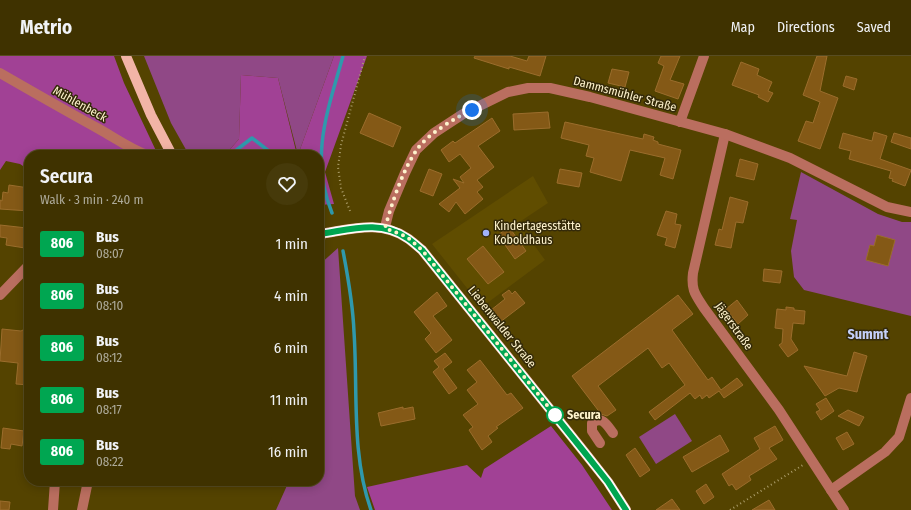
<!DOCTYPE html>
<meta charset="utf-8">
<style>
:root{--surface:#3f3200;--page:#463a0a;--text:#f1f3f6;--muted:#adaa99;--line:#584d22}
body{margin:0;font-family:"Fira Sans Condensed",sans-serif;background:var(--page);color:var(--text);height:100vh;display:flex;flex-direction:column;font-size:15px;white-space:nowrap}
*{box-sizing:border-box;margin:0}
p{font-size:13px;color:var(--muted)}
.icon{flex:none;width:22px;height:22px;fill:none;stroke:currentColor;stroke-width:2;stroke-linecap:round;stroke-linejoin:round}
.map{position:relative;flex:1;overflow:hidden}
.side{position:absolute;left:24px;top:94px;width:300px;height:336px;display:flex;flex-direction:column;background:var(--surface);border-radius:16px;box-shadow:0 2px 10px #0003,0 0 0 1px var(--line)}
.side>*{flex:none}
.badge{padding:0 8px;border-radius:3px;font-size:14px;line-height:26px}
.you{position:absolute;width:20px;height:20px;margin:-10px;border:3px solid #fff;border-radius:50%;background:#1a73e8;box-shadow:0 0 0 6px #1a73e833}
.map>.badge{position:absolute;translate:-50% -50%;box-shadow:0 0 0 2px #fff}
.round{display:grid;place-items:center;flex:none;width:42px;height:42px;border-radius:21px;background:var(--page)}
.head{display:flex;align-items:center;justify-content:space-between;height:68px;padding:0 16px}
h1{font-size:19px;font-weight:600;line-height:30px}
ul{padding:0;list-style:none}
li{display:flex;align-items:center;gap:12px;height:52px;padding:0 16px}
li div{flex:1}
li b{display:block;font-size:15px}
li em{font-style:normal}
li .badge{min-width:44px;font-weight:700;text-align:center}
header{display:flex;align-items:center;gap:24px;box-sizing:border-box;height:56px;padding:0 20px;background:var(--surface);border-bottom:1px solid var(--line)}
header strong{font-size:19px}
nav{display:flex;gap:22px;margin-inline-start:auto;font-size:14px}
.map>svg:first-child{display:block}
</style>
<header>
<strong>Metrio</strong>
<nav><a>Map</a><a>Directions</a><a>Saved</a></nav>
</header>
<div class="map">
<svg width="911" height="454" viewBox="0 0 911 454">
<rect width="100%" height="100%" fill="#544300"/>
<!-- built -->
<polygon fill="#604d00" points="533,120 548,147 518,167 545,204 482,251 432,188"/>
<!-- green -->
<g fill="#904886">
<polygon points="144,0 334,0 298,99 278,22 241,19 239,83 225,99 189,99 171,67"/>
<polygon points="801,116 878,158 902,166 911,166 911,260 804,234 794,221 791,195 797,164 790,163"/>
<polygon points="338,192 355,440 360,454 276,454 289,425 319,425 319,209"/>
<polygon points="675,358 692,385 656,408 639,381"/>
</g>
<!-- forest -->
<g fill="#a14195">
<polygon points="0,0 114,0 124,27 158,99 29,99 29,114 20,108 6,105 0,114"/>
<polygon points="334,0 367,0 325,116 334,148 319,149 319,99 298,99"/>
<polygon points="241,19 278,22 297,99 225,99 239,83"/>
<polygon points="551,370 582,409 612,454 375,454 367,431 467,409 481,422 484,413"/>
</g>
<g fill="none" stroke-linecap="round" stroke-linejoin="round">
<!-- stream -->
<g stroke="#2f99ac" stroke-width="3.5">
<polyline points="230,99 252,82 274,99"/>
<path d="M332,157C309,101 328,54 343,0"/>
<path d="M343,195C348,221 353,249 354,276C358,335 351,398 371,454"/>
</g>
</g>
<!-- building -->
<g fill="#845916" stroke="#9b6d2c">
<polygon points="475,0 510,0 527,5 529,0 546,0 540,20 509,11 509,13 474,2"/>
<polygon points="661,0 680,0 670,24 684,28 678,43 655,35 664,10 658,7"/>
<polygon points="817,0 827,0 820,35 838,42 820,93 798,85 806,65 813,67 820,46 803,39"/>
<polygon points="741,6 759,13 757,19 772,26 768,35 773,37 768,46 758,41 759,39 732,29"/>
<polygon points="612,13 629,16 625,31 608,27"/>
<polygon points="846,20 857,23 854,34 843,30"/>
<polygon points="548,56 550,72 514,74 513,58"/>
<polygon points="369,57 401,71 393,91 360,77"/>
<polygon points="492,62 500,75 478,90 494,111 477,124 483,131 477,136 483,143 465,158 456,146 449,156 439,148 460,132 453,123 464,127 460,121 471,112 460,98 449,106 441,94 453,85 455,87"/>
<polygon points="565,66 643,83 644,78 654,81 653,84 658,86 658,88 681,94 673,123 660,119 665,102 630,94 621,125 590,116 594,102 586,100 589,89 561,82"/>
<polygon points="874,76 887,80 880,103 911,114 905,130 892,125 893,123 889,122 891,115 849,103 851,95 839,92 843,77 872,85"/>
<polygon points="894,77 911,82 911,93 891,86"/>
<polygon points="740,103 758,108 754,124 736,120"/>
<polygon points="429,113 442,118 433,140 420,135"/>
<polygon points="560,113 582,117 579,131 557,127"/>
<polygon points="9,129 29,132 29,155 0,153 0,144 2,145 3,136 8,137"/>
<polygon points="730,141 748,146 743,167 736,166 731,192 715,189 719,173 722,174"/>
<polygon points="666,155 677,158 675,168 681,169 675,192 665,189 667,182 657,179"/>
<polygon points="0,169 27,172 25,192 6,189 7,182 0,181"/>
<polygon points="509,171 526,195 515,203 498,179"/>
<polygon points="877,179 895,184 888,210 866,204 870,189 874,190"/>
<polygon points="483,190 504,216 488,228 467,203"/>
<polygon points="764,213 782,215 780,227 763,225"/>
<polygon points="509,234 512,238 515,235 525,247 495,270 486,258 505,243 502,239"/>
<polygon points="437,236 447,250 433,260 452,284 436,297 425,283 431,277 414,256"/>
<polygon points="678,239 693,258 672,274 708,324 712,321 721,334 737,322 743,329 724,342 719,335 709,342 707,339 702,343 700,339 695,343 690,337 655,364 649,356 685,329 669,307 662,312 648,292 598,330 616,354 607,360 601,358 572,320"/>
<polygon points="737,244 748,259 738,268 726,253"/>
<polygon points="786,251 794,252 794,254 805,255 804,268 793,267 791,283 798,294 788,301 779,289 782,287 783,273 775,272 777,253 786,254"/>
<polygon points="29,271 29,329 16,328 18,307 0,305 2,273 21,275"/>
<polygon points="854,296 867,300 860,324 857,336 839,332 825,340 804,310 847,320"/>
<polygon points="445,297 452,306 443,313 457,332 449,338 433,316 439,311 434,305"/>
<polygon points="480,304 507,339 511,337 523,352 496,371 498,372 488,380 492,386 482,394 469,374 473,371 463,359 478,348 467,334 477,326 467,314"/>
<polygon points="826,342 834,355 821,364 816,356 820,354 816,348"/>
<polygon points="403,351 403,353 413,351 415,363 381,370 378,357"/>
<polygon points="848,354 864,361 859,370 838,360"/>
<polygon points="775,370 783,384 769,392 777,403 749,420 751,424 736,434 732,428 729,430 722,418 760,393 754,382"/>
<polygon points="3,372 24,375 22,390 11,388 10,393 1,392"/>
<polygon points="847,376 854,388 843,394 836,382"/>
<polygon points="720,379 729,395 692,416 683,401"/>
<polygon points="635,392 650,414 640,421 626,399"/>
<polygon points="706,428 714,441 704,448 696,435"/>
<polygon points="672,443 680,454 656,454"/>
<polygon points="769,444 775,454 752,454"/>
<polygon points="0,445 10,446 9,454 0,454"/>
</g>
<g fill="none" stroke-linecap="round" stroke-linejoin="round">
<!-- path -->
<g stroke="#ac9e6a" stroke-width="2" stroke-dasharray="1 3" stroke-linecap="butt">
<polyline points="350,155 341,132 338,111 341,89 365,0"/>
<polyline points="730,454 803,409"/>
</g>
<!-- minor -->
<g stroke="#ba6e5f" stroke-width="10">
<path d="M0,17C33,36 66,55 99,73C115,82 130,93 147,99"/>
<polyline points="680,66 704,0"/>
<path d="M725,78L693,217C691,234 695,238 704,252L779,354L844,454"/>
<polyline points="161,99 170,96"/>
<polyline points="385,171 389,155 405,117 416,94 434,77 463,58 508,36 528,32 550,32 590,41 725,78 790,102 887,151 911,156"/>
<polyline points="319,190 321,178"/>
<polyline points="0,239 29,209"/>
<path d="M600,387L592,375V367C602,359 607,369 613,377"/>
<polyline points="831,434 885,396 899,381 911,342"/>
<polyline points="53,454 55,425"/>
<polyline points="82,454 88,425"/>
</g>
<!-- major -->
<g stroke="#f2b4a6" stroke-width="10">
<polyline points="126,0 151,59 172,99"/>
<path d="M319,178C349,174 380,163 407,182C412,185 417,190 422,194L585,397L608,426L626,454"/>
</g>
</g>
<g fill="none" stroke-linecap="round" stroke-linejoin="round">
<defs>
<path id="line" d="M319,178C349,174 380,163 407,182C412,185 417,190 422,194L585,397L608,426L626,454"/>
</defs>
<!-- line casing -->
<use href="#line" stroke="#fff" stroke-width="9"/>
<!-- line -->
<use href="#line" stroke="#00a651" stroke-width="6"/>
<!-- walk -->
<path stroke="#fef3cd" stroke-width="4" stroke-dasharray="0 7.2" d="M472,54C455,62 426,79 416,95C402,116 392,147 385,172L407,181L422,194L555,359"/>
</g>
<!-- markers -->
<circle fill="#a0b3fd" stroke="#342a09" stroke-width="1.5" cx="486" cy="177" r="4"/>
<circle fill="#fff" stroke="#00a651" stroke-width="2" cx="555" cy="359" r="8"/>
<g text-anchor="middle" stroke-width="3" stroke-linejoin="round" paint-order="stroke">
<!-- street labels -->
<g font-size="12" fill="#fef3cd" stroke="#342a09">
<text transform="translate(625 38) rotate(15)" y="4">Dammsmühler Straße</text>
<text transform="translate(80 48) rotate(29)" y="4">Mühlenbeck</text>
<text transform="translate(734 270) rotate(54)" y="4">Jägerstraße</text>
<text transform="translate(502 271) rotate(51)" y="4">Liebenwalder Straße</text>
</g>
<!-- poi labels -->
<g font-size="12" fill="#fef3cd" stroke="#342a09" text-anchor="start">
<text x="494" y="174">Kindertagesstätte<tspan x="494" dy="14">Koboldhaus</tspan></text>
</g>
<!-- stop labels -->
<g font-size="12" font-weight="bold" fill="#fef3cd" stroke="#342a09" text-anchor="start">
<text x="567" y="363">Secura</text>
</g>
<!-- quarter labels -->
<g font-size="14" font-weight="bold" fill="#c3cff9" stroke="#342a09">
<text x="868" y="283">Summt</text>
</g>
</g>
</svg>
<div class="you" style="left:472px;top:54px"></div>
<section class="side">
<div class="head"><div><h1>Secura</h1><p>Walk · 3 min · 240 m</p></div><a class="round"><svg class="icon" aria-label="heart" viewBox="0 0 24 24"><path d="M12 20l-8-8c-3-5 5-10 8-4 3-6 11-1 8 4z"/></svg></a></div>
<ul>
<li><span class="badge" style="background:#00a651;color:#fff">806</span><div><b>Bus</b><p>08:07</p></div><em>1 min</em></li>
<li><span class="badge" style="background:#00a651;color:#fff">806</span><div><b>Bus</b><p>08:10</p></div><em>4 min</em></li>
<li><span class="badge" style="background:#00a651;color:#fff">806</span><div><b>Bus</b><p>08:12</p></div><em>6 min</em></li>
<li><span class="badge" style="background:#00a651;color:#fff">806</span><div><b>Bus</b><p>08:17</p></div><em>11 min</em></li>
<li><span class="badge" style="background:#00a651;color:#fff">806</span><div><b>Bus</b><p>08:22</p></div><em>16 min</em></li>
</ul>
</section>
</div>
